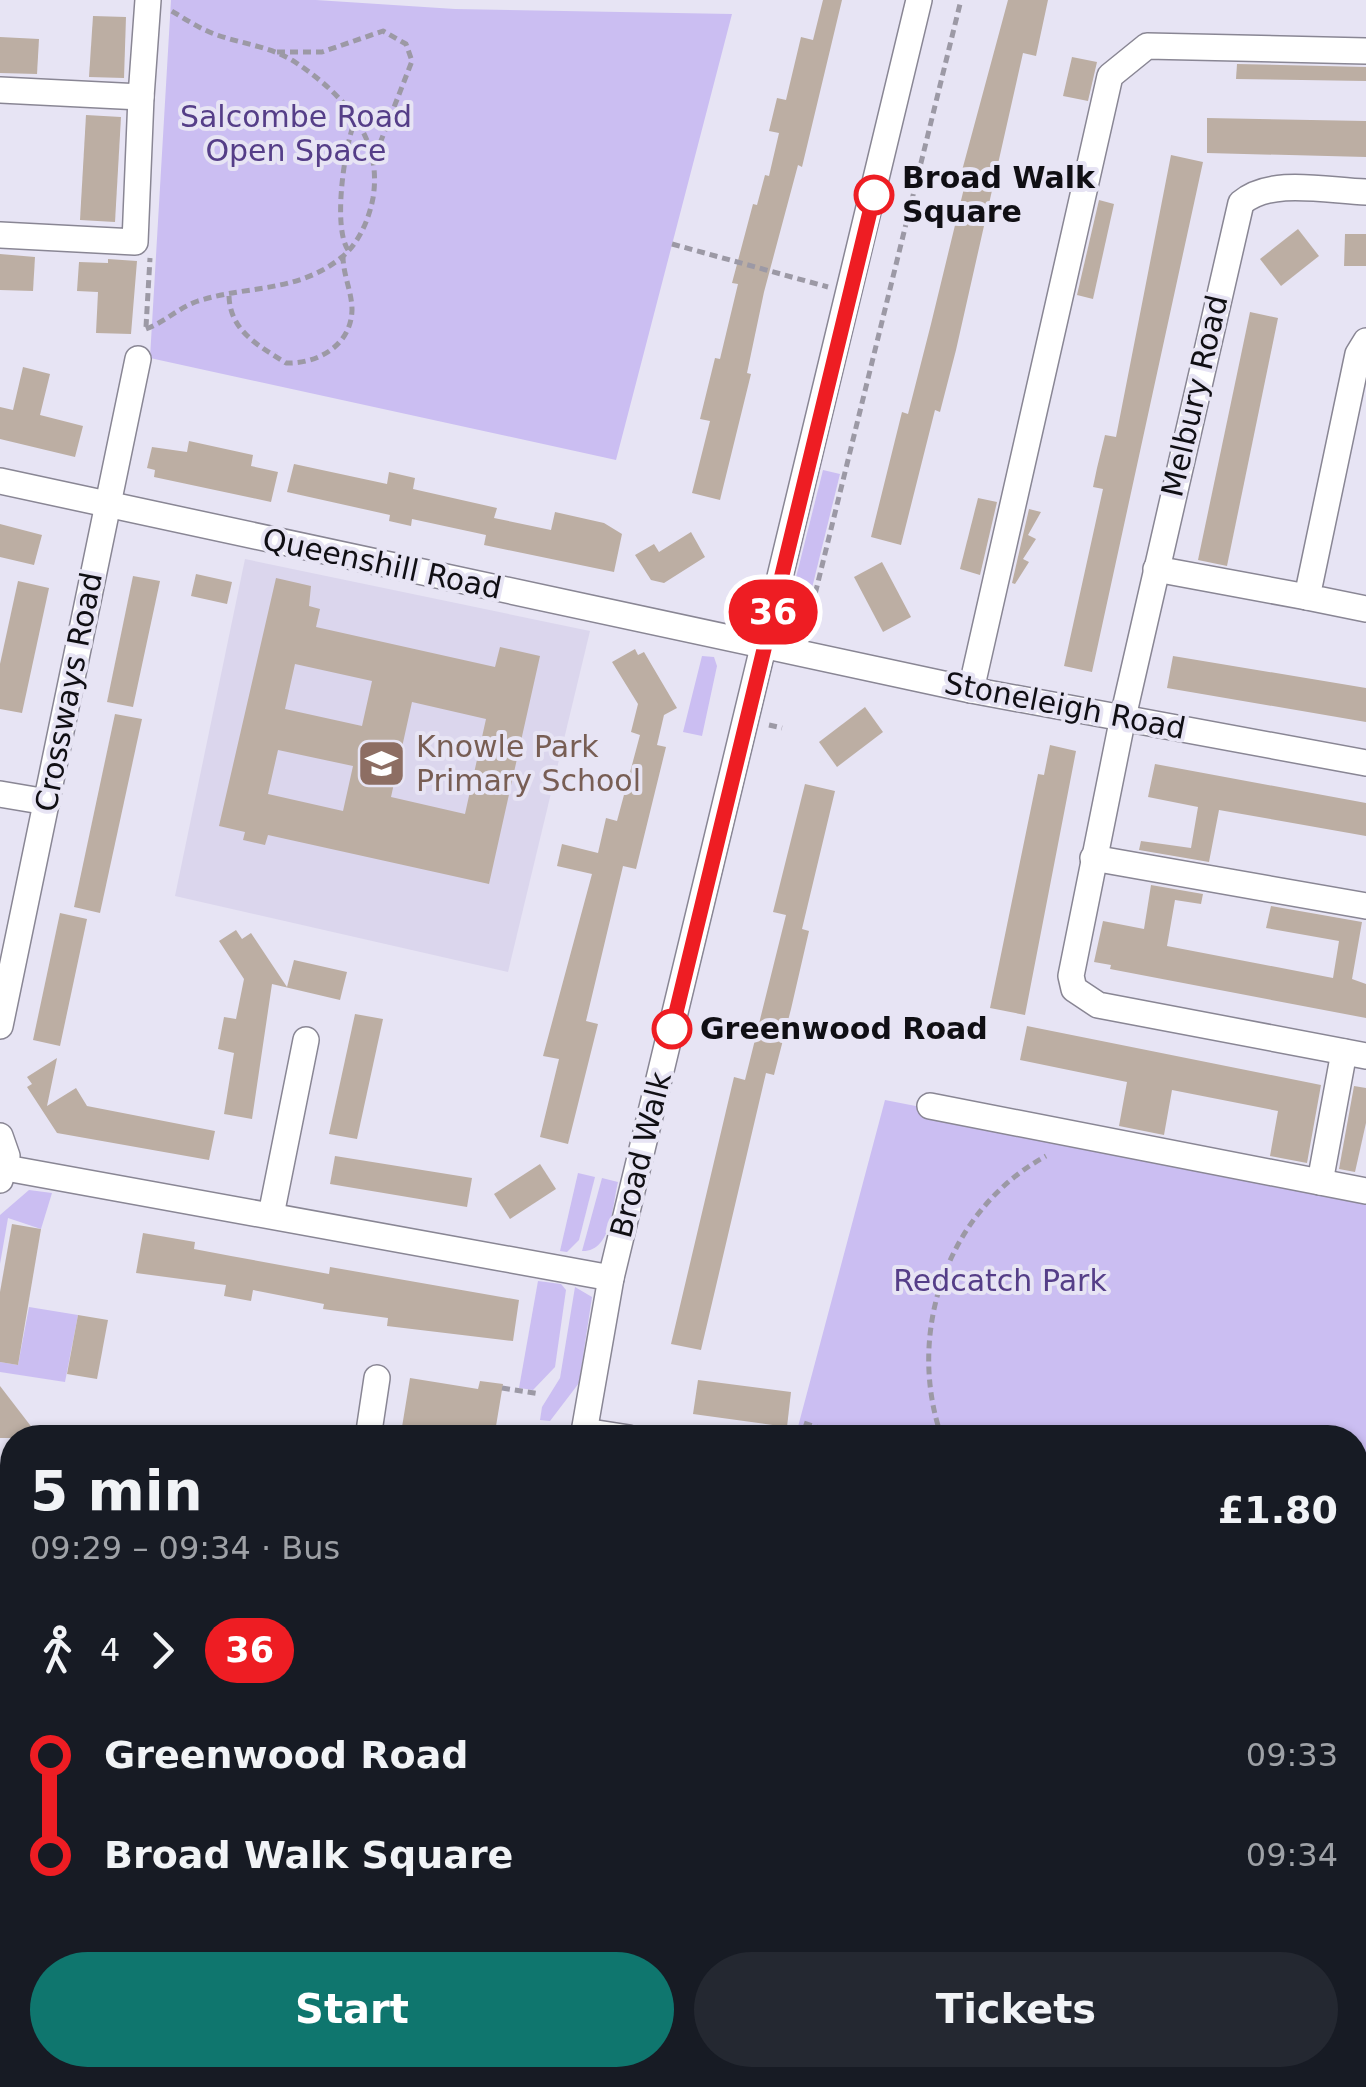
<!DOCTYPE html>
<meta charset="utf-8">
<style>
:root{--surface:#171b24;--page:#242831;--text:#f1f3f6;--muted:#9ea1a6;--accent:#0f766e}
body{margin:0;font-family:"DejaVu Sans",sans-serif;background:var(--page);color:var(--text);height:100vh;display:flex;flex-direction:column;font-size:38px;white-space:nowrap}
*{box-sizing:border-box;margin:0}
p{font-size:32px;color:var(--muted)}
.icon{flex:none;width:55px;height:55px;fill:none;stroke:currentColor;stroke-width:2;stroke-linecap:round;stroke-linejoin:round}
.map{position:relative;flex:1;overflow:hidden}
.panel{position:absolute;left:0px;top:1425px;width:1368px;height:662px;display:flex;flex-direction:column;background:var(--surface);border-radius:40px 40px 0 0;box-shadow:0 2px 8px #0004}
.panel>*{flex:none}
.badge{padding:0 20px;border-radius:32px;font-size:35px;line-height:65px}
.map>.badge{position:absolute;translate:-50% -50%;box-shadow:0 0 0 5px #fff}
.legs{display:flex;align-items:center;gap:15px;height:110px;padding:0 30px;font-size:32px}
.legs p{margin-inline-start:auto}
.overview{display:flex;align-items:center;justify-content:space-between;height:170px;padding:0 30px}
h1{font-size:55px;font-weight:800;line-height:75px}
.action{display:flex;gap:20px;margin-top:auto;padding:20px 30px}
.action a{flex:1;height:115px;border-radius:60px;background:var(--accent);color:#fff;font-size:40px;font-weight:800;line-height:115px;text-align:center}
.action a+a{background:var(--page);color:var(--text)}
ul{padding:0 30px;list-style:none}
li{display:flex;align-items:center;gap:35px;height:100px;font-size:38px}
li i{display:grid;place-items:center;width:15px;height:100%;margin:0 12px;background:currentColor}
li i::after{content:'';width:25px;height:25px;margin:-12px;border:8px solid;border-radius:50%;background:var(--surface)}
li p{margin-inline-start:auto}
li:first-child i{background:linear-gradient(#0000 50%,currentColor 0)}
li:last-child i{background:linear-gradient(currentColor 50%,#0000 0)}
.map>svg:first-child{display:block}
</style>
<div class="map">
<svg width="1366" height="2087" viewBox="0 0 1366 2087">
<rect width="100%" height="100%" fill="#e7e4f4"/>
<!-- built -->
<polygon fill="#dbd6ed" points="245,559 590,631 508,972 175,896"/>
<!-- green -->
<g fill="#cbbef2">
<polygon points="171,0 316,0 455,9 732,14 616,460 150,358"/>
<polygon points="823,470 840,474 801,633 783,629"/>
<polygon points="702,656 714,657 717,666 702,736 683,732"/>
<polygon points="885,1100 1366,1194 1366,2087 977,2087 940,2075 1355,2075 1355,1438 795,1438"/>
<polygon points="578,1173 595,1177 579,1240 567,1252 560,1251"/>
<path d="M602,1178L618,1182C612,1206 612,1252 582,1251Z"/>
<polygon points="29,1190 52,1193 41,1229 8,1218 0,1264 0,1215"/>
<polygon points="538,1281 561,1284 566,1290 555,1367 533,1390 519,1388"/>
<polygon points="575,1287 592,1297 579,1383 550,1421 540,1420 542,1407 560,1378"/>
<polygon points="29,1307 78,1315 65,1382 0,1372 0,1362 18,1365"/>
</g>
<!-- building -->
<g fill="#bcaea3" fill-rule="evenodd">
<polygon points="823,0 842,0 802,167 798,165 764,292 747,373 751,374 720,500 692,493 710,421 700,419 715,358 720,359 738,284 732,283 753,204 757,205 765,175 769,176 779,133 769,131 777,98 786,100 801,37 813,40"/>
<polygon points="1008,0 1048,0 1036,56 1023,53 956,350 940,412 935,410 901,545 871,537 902,412 908,414 931,324 966,180 960,178"/>
<polygon points="93,16 126,17 124,78 89,77"/>
<polygon points="0,37 39,39 37,74 0,73"/>
<polygon points="1072,57 1097,62 1088,101 1063,96"/>
<polygon points="1237,64 1366,67 1366,81 1236,79"/>
<polygon points="86,115 121,117 115,222 80,220"/>
<polygon points="1207,118 1366,121 1366,157 1207,153"/>
<polygon points="1171,155 1203,162 1092,672 1064,666 1103,489 1093,487 1097,468 1105,435 1116,437"/>
<polygon points="1099,200 1114,204 1093,299 1077,295"/>
<polygon points="1298,229 1319,256 1281,286 1260,259"/>
<polygon points="1345,234 1366,234 1366,266 1344,266"/>
<polygon points="0,254 35,257 33,291 0,290"/>
<polygon points="108,259 137,261 131,334 96,333 98,292 77,291 79,262 108,263"/>
<polygon points="1250,312 1278,318 1227,566 1198,560"/>
<polygon points="23,367 50,374 40,415 83,426 75,457 0,439 0,407 13,410"/>
<polygon points="189,441 253,455 251,466 278,472 271,502 154,477 155,470 147,468 152,447 187,452"/>
<polygon points="294,464 387,484 389,472 415,478 413,489 497,508 494,518 551,530 555,512 604,523 622,534 614,572 484,545 486,535 412,519 411,526 389,521 390,515 287,492"/>
<polygon points="978,498 997,502 980,575 960,569"/>
<polygon points="1029,509 1041,512 1028,535 1036,539 1023,559 1029,562 1015,584 1012,583"/>
<polygon points="0,524 42,535 34,565 0,557"/>
<polygon points="691,532 705,557 664,583 651,580 635,555 654,544 659,552"/>
<polygon points="882,562 911,617 883,632 854,577"/>
<polygon points="196,574 232,582 227,604 191,596"/>
<polygon points="133,576 160,581 133,707 107,702"/>
<path d="M276,578L311,586L309,606L320,609L316,627L495,667L500,647L540,656L489,884L268,835L265,845L243,840L245,832L219,826ZM295,664L372,681L362,726L285,709ZM412,702L486,719L465,814L391,797ZM278,750L353,766L343,811L268,794Z"/>
<polygon points="18,581 49,588 22,713 0,709 0,664"/>
<polygon points="635,649 638,655 644,652 677,708 664,715 657,745 666,747 636,869 623,866 586,1021 598,1024 568,1144 540,1137 559,1059 543,1056 592,874 557,866 562,844 598,853 606,818 617,821 640,735 631,732 638,704 612,662"/>
<polygon points="1173,656 1366,688 1366,722 1167,688"/>
<polygon points="865,707 883,732 837,767 819,742"/>
<polygon points="115,714 142,719 100,913 74,907"/>
<polygon points="1050,745 1076,751 1025,1015 990,1008 1038,774 1044,775"/>
<polygon points="1155,764 1366,803 1366,836 1219,810 1209,862 1139,850 1141,841 1191,848 1198,807 1148,797"/>
<polygon points="805,784 835,791 802,929 809,931 791,1009 774,1075 766,1073 701,1350 671,1344 734,1077 745,1080 786,915 773,912"/>
<polygon points="1151,885 1203,894 1201,904 1175,900 1167,946 1333,978 1339,941 1266,928 1271,906 1362,922 1352,979 1366,984 1366,1018 1110,969 1111,965 1094,962 1103,921 1144,929"/>
<polygon points="60,913 87,919 60,1046 33,1040"/>
<polygon points="236,930 242,939 251,933 287,987 294,960 347,972 340,1000 272,984 252,1119 224,1114 234,1053 218,1049 224,1017 236,1019 244,979 219,941"/>
<polygon points="355,1014 383,1019 357,1139 329,1134"/>
<polygon points="1027,1026 1321,1085 1307,1163 1270,1156 1278,1111 1172,1090 1164,1135 1119,1126 1127,1082 1020,1060"/>
<polygon points="57,1058 47,1106 76,1088 87,1106 215,1131 209,1160 57,1133 27,1087 32,1084 27,1077"/>
<polygon points="1354,1086 1366,1088 1366,1123 1355,1172 1339,1169"/>
<polygon points="335,1156 472,1178 467,1207 330,1184"/>
<polygon points="540,1164 556,1189 510,1219 494,1194"/>
<polygon points="12,1224 41,1229 18,1365 0,1362 0,1292"/>
<polygon points="143,1233 195,1242 194,1249 231,1256 329,1274 330,1267 519,1300 513,1341 387,1326 388,1318 323,1309 324,1304 253,1290 251,1301 224,1296 226,1285 136,1273"/>
<polygon points="78,1315 108,1320 97,1379 67,1374"/>
<polygon points="410,1378 478,1389 480,1381 503,1384 494,1438 402,1427"/>
<polygon points="698,1380 791,1392 787,1427 693,1414"/>
<polygon points="0,1386 40,1438 0,1438"/>
</g>
<g fill="none" stroke-linecap="round" stroke-linejoin="round">
<defs>
<g id="minor">
<polyline points="0,90 141,97 148,0"/>
<path d="M1366,192C1328,191 1271,177 1241,203L1123,717L1071,976L1074,989L1098,1005L1366,1056"/>
<polyline points="0,235 135,242 141,97"/>
<polyline points="1366,341 1358,354 1307,597 1366,609"/>
<polyline points="0,481 971,690 1366,763"/>
<polyline points="1156,569 1307,597"/>
<polyline points="971,690 1110,76 1147,46 1366,51"/>
<polyline points="0,794 47,802"/>
<polyline points="1093,858 1366,906"/>
<polyline points="0,1026 138,359"/>
<polyline points="930,1106 1366,1191"/>
<polyline points="0,1136 7,1156 0,1180"/>
<polyline points="6,1168 611,1278"/>
<polyline points="1320,1182 1344,1052"/>
<polyline points="271,1215 306,1040"/>
<polyline points="584,1431 629,1438"/>
<polyline points="368,1438 377,1378"/>
<polyline points="583,1438 611,1278 919,0"/>
<polyline points="0,1497 12,1499"/>
<polyline points="913,2075 953,2087"/>
<polyline points="530,2087 530,2075"/>
<polyline points="713,2087 713,2075"/>
</g>
</defs>
<!-- minor casing -->
<use href="#minor" stroke="#898694" stroke-width="28"/>
<!-- path -->
<g stroke="#9c99a5" stroke-width="5" stroke-dasharray="8 5" stroke-linecap="butt">
<polyline points="277,52 322,52 383,31 406,44 412,61 375,156"/>
<polyline points="672,244 828,287"/>
<path d="M348,250C333,227 344,153 353,126L360,122"/>
<path d="M229,296C230,331 259,346 286,363C317,364 351,346 352,310C352,292 343,275 343,256"/>
<polyline points="146,327 150,258"/>
<path d="M146,329C165,322 178,308 198,301C248,285 298,293 342,257C359,243 369,219 373,198C383,137 343,94 295,62C272,47 243,44 217,35C200,29 185,19 170,10"/>
<polyline points="806,631 961,0"/>
<polyline points="769,725 782,728"/>
<polyline points="502,1388 540,1394"/>
<polyline points="804,1423 849,1438"/>
<polyline points="495,1435 524,1438"/>
<path d="M942,1438C905,1333 947,1210 1046,1156"/>
<polyline points="1355,1638 1366,1642"/>
<polyline points="1355,1773 1366,1768"/>
<polyline points="1355,1914 1366,1899"/>
<polyline points="1028,2075 1062,2087"/>
<polyline points="1291,2075 1313,2087"/>
<polyline points="1259,2087 1266,2075"/>
</g>
<!-- minor -->
<use href="#minor" stroke="#fff" stroke-width="25"/>
</g>
<g fill="none" stroke-linecap="round" stroke-linejoin="round">
<defs>
<polyline id="line-1" points="672,1029 874,195"/>
</defs>
<!-- line-1 casing -->
<use href="#line-1" stroke="#fff" stroke-width="22"/>
<!-- line-1 -->
<use href="#line-1" stroke="#ee1d23" stroke-width="15"/>
</g>
<!-- icons -->
<defs>
<symbol id="school-square" viewBox="-11 -11 22 22"><rect x="-9" y="-9" width="18" height="18" rx="4" fill="#8d6e63" stroke="#e7e4f4"/><path d="M0-5L7-2L0 1L-7-2ZM-4 1L0 2.5L4 1V4Q0 6-4 4Z" fill="#fff"/></symbol>
</defs>
<g fill-rule="evenodd">
<use href="#school-square" x="354" y="736" width="55" height="55"/>
</g>
<!-- markers -->
<g fill="#fff" stroke="#ee1d23" stroke-width="5">
<circle cx="874" cy="195" r="18"/>
<circle cx="672" cy="1029" r="18"/>
</g>
<g text-anchor="middle" stroke-width="8" stroke-linejoin="round" paint-order="stroke">
<!-- park labels -->
<g font-size="30" fill="#553e88" stroke="#e7e4f4">
<text x="296" y="127">Salcombe Road<tspan x="296" dy="34">Open Space</tspan></text>
<text x="1000" y="1291">Redcatch Park</text>
</g>
<!-- stop labels -->
<g font-size="30" font-weight="bold" fill="#100f14" stroke="#e7e4f4" text-anchor="start">
<text x="902" y="188">Broad Walk<tspan x="902" dy="34">Square</tspan></text>
<text x="700" y="1039">Greenwood Road</text>
</g>
<!-- street labels -->
<g font-size="30" fill="#100f14" stroke="#e7e4f4">
<text transform="translate(1195 396) rotate(-77)" y="10">Melbury Road</text>
<text transform="translate(382 564) rotate(12)" y="10">Queenshill Road</text>
<text transform="translate(69 692) rotate(-79)" y="10">Crossways Road</text>
<text transform="translate(1065 706) rotate(11)" y="10">Stoneleigh Road</text>
<text transform="translate(641 1155) rotate(-76)" y="10">Broad Walk</text>
</g>
<!-- education labels -->
<g font-size="30" fill="#785e54" stroke="#e7e4f4" text-anchor="start">
<text x="416" y="757">Knowle Park<tspan x="416" dy="34">Primary School</tspan></text>
</g>
</g>
</svg>
<b class="badge" style="left:773px;top:612px;background:#ee1d23;color:#fff">36</b>
<section class="panel">
<div class="overview"><div><h1>5 min</h1><p>09:29 – 09:34 · Bus</p></div><b>£1.80</b></div>
<div class="legs"><svg class="icon" aria-label="walk" viewBox="0 0 24 24"><circle cx="13" cy="4" r="2"/><path d="M13 8l-2 6 4 7M11 14l-3 7M7 12l3-4h3l4 4"/></svg>4<svg class="icon" aria-label="forward" viewBox="0 0 24 24"><path d="M9 5l7 7-7 7"/></svg><b class="badge" style="background:#ee1d23;color:#fff">36</b></div>
<ul>
<li><i style="color:#ee1d23"></i><b>Greenwood Road</b><p>09:33</p></li>
<li><i style="color:#ee1d23"></i><b>Broad Walk Square</b><p>09:34</p></li>
</ul>
<div class="action"><a>Start</a><a>Tickets</a></div>
</section>
</div>
